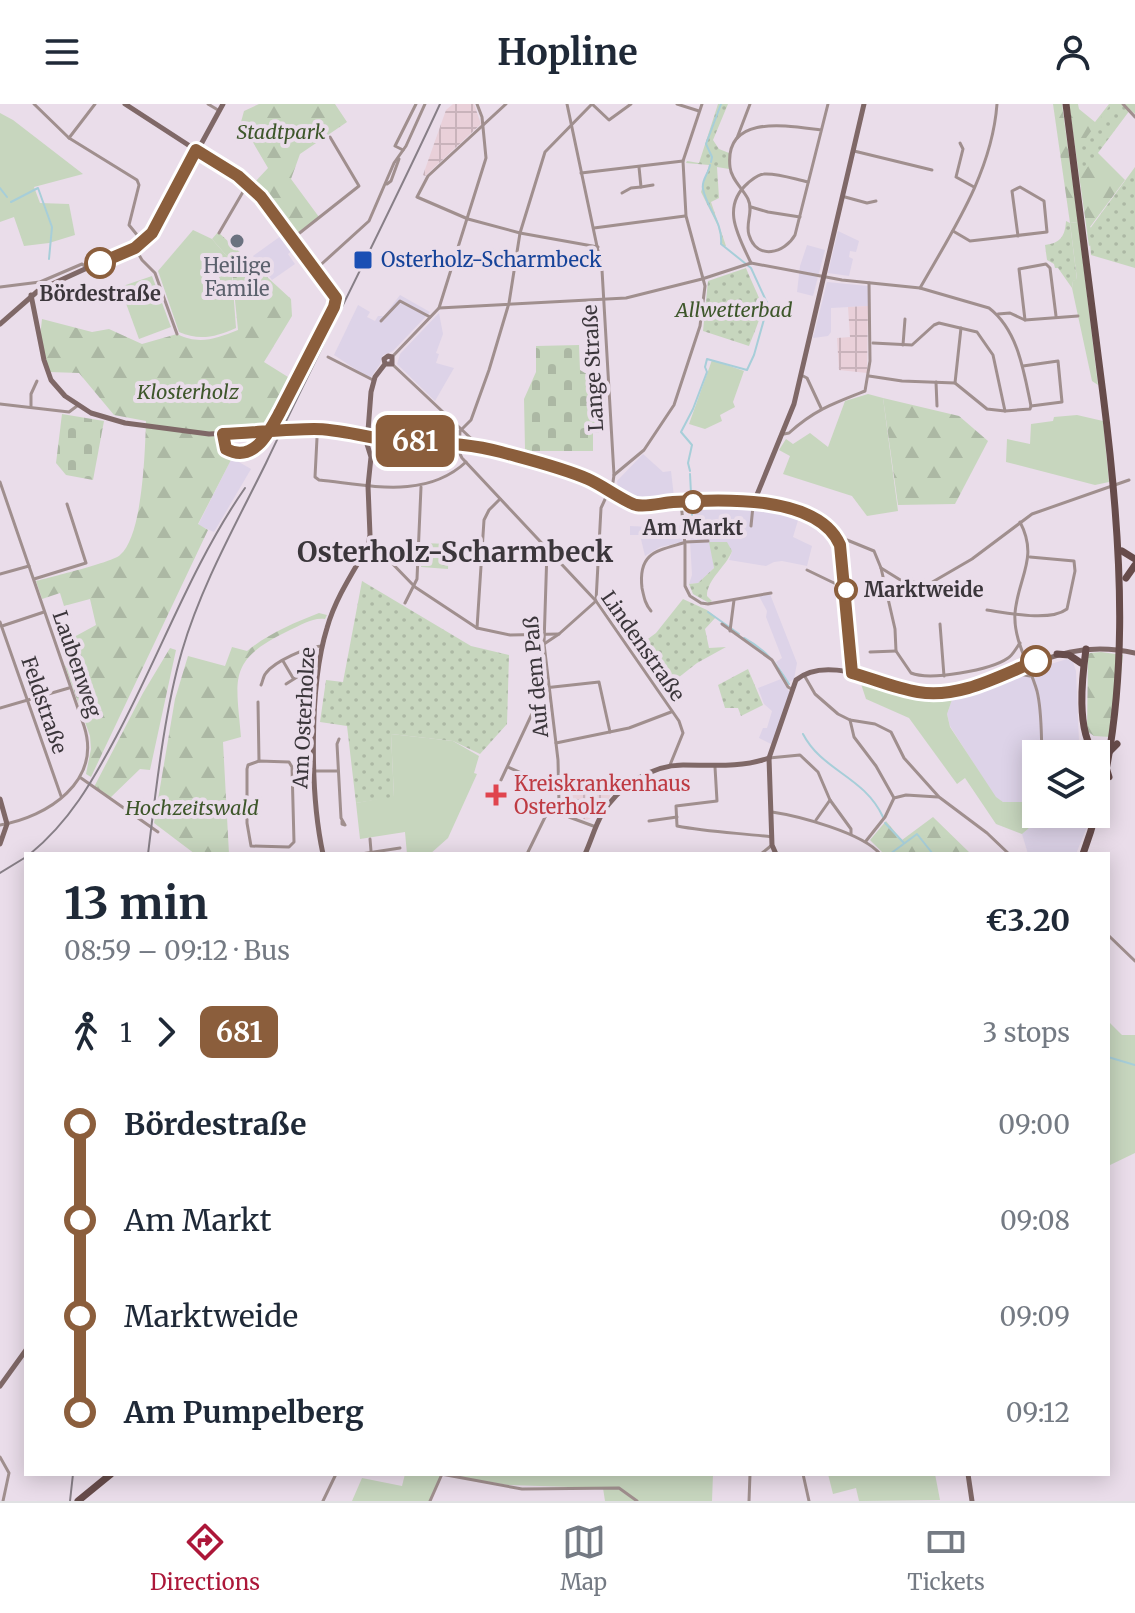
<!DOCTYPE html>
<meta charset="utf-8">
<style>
:root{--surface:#fff;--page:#f6f6f7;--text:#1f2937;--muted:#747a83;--line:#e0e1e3;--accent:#ac1739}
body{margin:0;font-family:Merriweather,serif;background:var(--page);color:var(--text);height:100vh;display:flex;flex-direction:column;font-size:30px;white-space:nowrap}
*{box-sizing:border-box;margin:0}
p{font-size:26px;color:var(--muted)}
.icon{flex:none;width:44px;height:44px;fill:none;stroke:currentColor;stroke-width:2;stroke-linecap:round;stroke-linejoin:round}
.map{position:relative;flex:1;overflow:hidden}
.details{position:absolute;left:24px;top:748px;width:1086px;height:624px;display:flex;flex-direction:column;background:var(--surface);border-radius:0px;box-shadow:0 4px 20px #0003}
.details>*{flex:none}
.badge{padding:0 16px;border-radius:12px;font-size:28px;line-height:52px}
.controls{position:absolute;left:1022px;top:636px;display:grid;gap:16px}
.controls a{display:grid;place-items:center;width:88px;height:88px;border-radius:0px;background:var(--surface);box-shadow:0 4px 20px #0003;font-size:40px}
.map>.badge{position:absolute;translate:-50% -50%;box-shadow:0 0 0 4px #fff}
.legs{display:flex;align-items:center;gap:12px;height:88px;padding:0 40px;font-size:26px}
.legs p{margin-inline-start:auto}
.overview{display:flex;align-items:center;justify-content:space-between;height:136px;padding:0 40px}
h1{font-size:44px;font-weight:700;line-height:60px}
ul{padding:0 40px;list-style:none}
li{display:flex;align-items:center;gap:28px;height:96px;font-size:30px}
li i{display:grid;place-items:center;width:12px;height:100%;margin:0 10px;background:currentColor}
li i::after{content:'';width:20px;height:20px;margin:-10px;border:6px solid;border-radius:50%;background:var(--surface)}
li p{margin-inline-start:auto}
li:first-child i{background:linear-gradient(#0000 50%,currentColor 0)}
li:last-child i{background:linear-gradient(currentColor 50%,#0000 0)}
header{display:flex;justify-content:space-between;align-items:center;height:104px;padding:0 40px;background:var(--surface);font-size:36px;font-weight:700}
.tab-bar{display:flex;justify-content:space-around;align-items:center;height:112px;border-top:2px solid var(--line);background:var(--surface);font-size:22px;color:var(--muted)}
.tab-bar a{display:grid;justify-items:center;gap:4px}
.tab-bar .selected{color:var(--accent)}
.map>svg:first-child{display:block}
</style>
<header><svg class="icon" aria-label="menu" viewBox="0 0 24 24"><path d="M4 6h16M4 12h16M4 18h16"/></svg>Hopline<svg class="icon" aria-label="person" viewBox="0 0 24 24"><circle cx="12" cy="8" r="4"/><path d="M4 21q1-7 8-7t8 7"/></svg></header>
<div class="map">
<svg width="1135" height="1397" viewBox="0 0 1135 1397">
<defs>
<pattern id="industrial-grid" width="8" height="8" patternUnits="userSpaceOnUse" patternTransform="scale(2)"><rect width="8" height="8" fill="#e9d0d9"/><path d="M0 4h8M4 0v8" fill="none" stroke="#c9b3bb"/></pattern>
<pattern id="forest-firs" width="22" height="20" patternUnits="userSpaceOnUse" patternTransform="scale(2)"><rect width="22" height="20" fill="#c7d6be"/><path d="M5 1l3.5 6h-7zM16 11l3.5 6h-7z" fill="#acb8a4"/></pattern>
<pattern id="cemetery-stones" width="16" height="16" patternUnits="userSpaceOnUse" patternTransform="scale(2)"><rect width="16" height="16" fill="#c7d6be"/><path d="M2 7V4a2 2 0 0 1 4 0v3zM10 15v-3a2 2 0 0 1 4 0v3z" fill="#acb8a4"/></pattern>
<pattern id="park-dots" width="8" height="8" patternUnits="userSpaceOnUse" patternTransform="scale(2)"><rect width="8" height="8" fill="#c7d6be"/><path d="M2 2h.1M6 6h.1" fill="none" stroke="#acb8a4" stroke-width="1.8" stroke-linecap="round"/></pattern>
</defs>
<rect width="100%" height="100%" fill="#eaddea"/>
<!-- commercial -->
<g fill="#ddd3e8">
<polygon points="838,127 859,137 856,148 850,147 849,153 853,155 849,172 828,169"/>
<polygon points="285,129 296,144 288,150 295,160 272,176 253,152"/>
<polygon points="807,141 825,146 813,192 797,188 800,162"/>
<polygon points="827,178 868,182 868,202 831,204 831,228 828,232 813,234"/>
<polygon points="400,191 430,208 393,247 383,251 380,260 372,272 369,274 334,251 358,201 370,208 367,213 375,217 378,212 384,212"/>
<polygon points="439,209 443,230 436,249 439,250 436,259 454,264 435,297 397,260 400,250"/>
<polygon points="643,350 663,368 671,367 674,393 641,397 618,384 617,377"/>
<polygon points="232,354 251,365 214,428 198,421"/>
<polygon points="728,399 778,405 799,413 793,433 812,442 807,462 782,457 774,458 766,462 729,456 732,447 710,438 714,464 698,479 689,480 692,471 690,437 694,422 695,403"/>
<polygon points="674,418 675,422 681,421 683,438 660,443 645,452 640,431 630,431 630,422 650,423"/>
<polygon points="770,490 797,559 794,575 789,578 776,558 782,554 766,513 767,507 759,492"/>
<polygon points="1067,555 1073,558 1076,567 1079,638 1087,650 1036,650 1036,698 1003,698 995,693 950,622 947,610 954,590"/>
<polygon points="781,575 790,589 773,641 759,634 763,624 767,624 772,607 764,600 758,584"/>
<polygon points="1036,710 1092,710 1076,750 1028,750 1022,730 1029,724 1036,723"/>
</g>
<!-- industrial -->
<g fill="url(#industrial-grid)">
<polygon points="453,0 474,0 481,20 425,72 423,71 446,6"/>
<polygon points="868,202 867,269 839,266 837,234 850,233 848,203"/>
<polygon points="597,672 610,689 610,693 592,714 586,716 567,706 563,701 562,692 565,682"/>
</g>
<!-- grass -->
<g fill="#c7d6be">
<polygon points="0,9 13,16 83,70 34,83 40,99 69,100 75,131 49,139 24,142 14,113 0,118"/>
<polygon points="1078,118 1098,281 1092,277 1072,184 1073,177 1077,175 1070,119"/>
<path d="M193,126L212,135L231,157L236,224C216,233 199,237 179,228L158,167Z"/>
<polygon points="152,172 171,223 139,235 120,183"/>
<polygon points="712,256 744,267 733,298 735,303 720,311 722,317 705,325 689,320"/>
<polygon points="868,290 883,294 898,407 867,412 852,392 783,370 790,352 779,346 786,335 793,340 810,329 828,343 845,297"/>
<polygon points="1077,311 1103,317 1109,378 1095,381 1006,358 1007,335 1030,340 1031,320 1053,317 1054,313"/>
<polygon points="859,574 924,592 954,590 947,610 950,623 996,693 1003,698 1036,698 1037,724 1029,724 1022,730 996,720 965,674 957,680 909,614 866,595"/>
<polygon points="391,630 453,637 479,652 474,669 477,670 448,734 430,750 407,750 405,728 360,735 356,699 394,692"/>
<polygon points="1108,917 1122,931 1135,931 1135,1049 1108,1062"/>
<polygon points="405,1370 713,1370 712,1397 605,1397 603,1384 508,1381 442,1370 429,1397 352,1397 362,1374 402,1382"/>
<polygon points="828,1370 935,1370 940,1396 859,1397 856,1384 833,1390"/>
</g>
<!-- forest -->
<g fill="url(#forest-firs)">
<polygon points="259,0 335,0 347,18 300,50 291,75 319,113 292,133 254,79 268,64 241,18 244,7"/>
<polygon points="1053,0 1062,0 1078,118 1070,119"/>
<polygon points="1069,0 1078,0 1079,5 1095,18 1109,0 1119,0 1097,48 1125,76 1090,123 1107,135 1089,142"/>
<path d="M218,128L291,195L292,212L264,258L288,273L262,326L221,328V348L232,354L198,420L208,426L91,673L86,670L91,645L90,632L65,562L79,555L74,533L96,521L90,495L64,502L60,489L42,495L36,477C51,473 113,458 120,451C143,432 145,346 146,317L114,311L79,269L49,268L40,233L42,215L92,228L109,225L142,240L177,230C199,241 215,235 238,226L231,157L212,135Z"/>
<polygon points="883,294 959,312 988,337 955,400 898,401"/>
<path d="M319,509L327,511L325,515C313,513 301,521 290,526C227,556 236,573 241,633L223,638L229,750H195L154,719L175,595L188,552L225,562L232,543L247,547C268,530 293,519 319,509Z"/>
<polygon points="170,544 176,546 150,666 140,665 110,694 94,683 143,589"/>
<polygon points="1101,548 1123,551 1115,630 1111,633 1094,632 1087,627 1088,551 1090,549"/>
<polygon points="933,713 971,750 884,750 870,736 886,717 902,736"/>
</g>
<!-- cemetery -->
<g fill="url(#cemetery-stones)">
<polygon points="579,241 580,266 585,269 599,269 604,273 607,328 593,329 593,347 530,347 525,345 524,295 536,268 536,242"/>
<polygon points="62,310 104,317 93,376 66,371 56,359"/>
</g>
<!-- park -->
<g fill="url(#park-dots)">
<polygon points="718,0 728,0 713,36 719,45 729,49 729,65 717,63 719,94 711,98 726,142 723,143 718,122 701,88 709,61 686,59 687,57 699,59"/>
<polygon points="1111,0 1135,0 1135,10 1130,6 1083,69 1081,41"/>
<polygon points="1135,63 1135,164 1091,151 1089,126"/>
<path d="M1066,117L1070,119L1077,176L1073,177L1072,184L1058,164H1055L1054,160L1047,156L1045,141C1060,139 1065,133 1066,117Z"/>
<path d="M746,164C763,206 768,196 749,242L703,227L708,177Z"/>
<path d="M709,438H727L732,447C726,463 707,475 707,492L712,497L709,499L693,490L689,480L698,479L714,464Z"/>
<polygon points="422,439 449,440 448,465 421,463"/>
<polygon points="362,477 471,542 509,551 507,620 480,650 453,637 391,630 394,693 356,699 347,622 320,618 326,576 343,578"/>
<polygon points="683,495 707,506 716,513 705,525 709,544 726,543 697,559 669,581 650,557 644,561 633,546 656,529"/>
<polygon points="748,565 763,601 741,612 738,604 725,604 718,581"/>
</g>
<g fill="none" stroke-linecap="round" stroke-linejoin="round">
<!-- stream -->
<g stroke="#a7ced9" stroke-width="2">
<polyline points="711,58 712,53 706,40 721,0"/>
<polyline points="0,84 7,93"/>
<polyline points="11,98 38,84 52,123 49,155"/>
<path d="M690,367L688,359L692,341L681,328L693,305L707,268L705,263L707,255L747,266L754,251L768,201L751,164L721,140C723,118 707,105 703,85C701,76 709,69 710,61"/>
<polyline points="690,370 691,389"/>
<polyline points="692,405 692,428"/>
<polyline points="708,508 739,530"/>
<path d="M744,534C766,546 776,559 789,580"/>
<path d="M803,630C822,667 864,672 883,713"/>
<polyline points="885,719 904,739"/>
<polyline points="890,750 917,730 933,750"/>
<polyline points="1108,953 1135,961"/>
</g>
<!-- street -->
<g stroke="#a08f8e" stroke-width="3">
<polyline points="34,0 69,34 137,76 139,81 129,121 142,137"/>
<polyline points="208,0 218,6"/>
<polyline points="506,0 428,72 417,93 468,115 520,129 598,143"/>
<polyline points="567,0 602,166 614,371 613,378 601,404 596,497"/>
<polyline points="592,0 609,16 631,0"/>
<polyline points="677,0 699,7"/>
<polyline points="1123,0 1135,13"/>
<path d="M821,26C789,22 724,9 730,63C731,75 743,85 748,95C754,107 745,119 749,131C757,157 785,149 795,131L828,0"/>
<polyline points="69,34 95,0"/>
<polyline points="737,34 750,0"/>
<polyline points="960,39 963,45 956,73 974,83"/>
<path d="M196,46L238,72L261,93L336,194L334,203L264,336C253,347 240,353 226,345L223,331"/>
<polyline points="403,46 395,42 416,0"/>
<polyline points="854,47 932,66"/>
<polyline points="581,69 683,57"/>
<polyline points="387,80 391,77 399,55"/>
<polyline points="641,83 653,81"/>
<polyline points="622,89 631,84 641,83 639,63"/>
<polyline points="845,93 867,99 876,97"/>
<polyline points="751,103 768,108 800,113"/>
<polyline points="594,124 685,112"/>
<polyline points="953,127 970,137 1047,128 1044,97 1020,83 1012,87 1018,132"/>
<polyline points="219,129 247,81"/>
<polyline points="292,135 359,82 330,33"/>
<polyline points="135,144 142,156 155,169 177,230"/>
<path d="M751,159C739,133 720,103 748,79C753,75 758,70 764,70C778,69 794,75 808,78"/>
<polyline points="315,166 369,117 394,59 406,42 425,0"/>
<polyline points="0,183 40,178 82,160 87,164"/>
<path d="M920,184C953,126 992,68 997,0"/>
<path d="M439,204L626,194L702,175L751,159L842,176L920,184L989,204C1018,226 1024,268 1031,302L1030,305L1005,307L987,305L955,279L902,277L869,272"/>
<polyline points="998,210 1010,209 1025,216 1078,212"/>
<polyline points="1025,216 1019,165 1046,160 1050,164 1056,212"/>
<polyline points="381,217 400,197 430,213"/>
<polyline points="873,239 912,241 934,221 939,219 977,228 993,251 1005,307"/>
<polyline points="903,241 905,215"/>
<polyline points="328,253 373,276"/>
<polyline points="392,253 439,204 486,54 482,13 477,0"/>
<polyline points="392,260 477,340"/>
<polyline points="1023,262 1058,257 1062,298 1031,302"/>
<polyline points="801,271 807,274 821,304"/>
<polyline points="936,278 937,302"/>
<polyline points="955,279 961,224"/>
<polyline points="0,300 69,308 77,302"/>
<polyline points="31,302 31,290 37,277"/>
<polyline points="460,327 459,348 462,354 596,497 679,617 683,629 670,661"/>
<polyline points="460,327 471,316 489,266 509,199 520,129 545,48 592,0"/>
<path d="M784,330L789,329C814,306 834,299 865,287L870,257L869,179"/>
<path d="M317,334L315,373L319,376C369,381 425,396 466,358"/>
<polyline points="614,371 644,346 674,301 700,222 705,182 686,112 683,57 702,0"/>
<path d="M0,378L84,622C102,677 48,713 0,721"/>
<polyline points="681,398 685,441 685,482 690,492 701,499 708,500 771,489"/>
<path d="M1020,418C1039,454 1018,473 1015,509C1013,536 1030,562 1037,587C1042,607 1041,629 1042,650"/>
<polyline points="751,422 753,402"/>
<path d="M838,437L847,436L874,447L881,464L895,525L896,547L911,569C930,577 991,566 1008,554C1013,551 1016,544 1020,539"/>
<polyline points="685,438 708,437"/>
<polyline points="368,442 384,451 415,483 477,524 510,531 559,530"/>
<polyline points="547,446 544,540 558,656 559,699 569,713 596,723"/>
<polyline points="881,464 902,477 929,480 972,455 1032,410 1129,376"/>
<polyline points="807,466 834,479 844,480"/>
<polyline points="0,470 29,462"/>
<polyline points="34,475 86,459 67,400"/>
<polyline points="886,491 902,477"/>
<polyline points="405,499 417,475 421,383"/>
<path d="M987,506C1008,509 1050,518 1067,505L1075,467L1074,457L1030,453"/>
<path d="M651,507C645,500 644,493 642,484C638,449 656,447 683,439"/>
<polyline points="0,518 61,692"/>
<polyline points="722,520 772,556 788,583 793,586"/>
<polyline points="940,520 944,572"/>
<polyline points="2,522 44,508"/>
<polyline points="477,524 484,416 489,406 500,395"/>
<polyline points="730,527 734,496"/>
<polyline points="544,540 559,530 596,497"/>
<polyline points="870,548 896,547"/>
<polyline points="283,557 293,574"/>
<polyline points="1014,569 1030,572"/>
<polyline points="804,571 815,590 838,610 850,616 875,620 891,628 904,654 939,693 987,729 1009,750"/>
<polyline points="286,580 305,568"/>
<path d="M261,581C263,577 263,572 266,569C275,557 307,543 321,542"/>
<polyline points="258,598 259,657"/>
<polyline points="0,604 69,584"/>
<polyline points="850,616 854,633 876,662 894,694"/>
<polyline points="339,635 337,640 341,714 345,721 342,720 342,717"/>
<polyline points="556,639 629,624 671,608"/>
<polyline points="769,654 800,651 818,668 830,696 816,716"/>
<polygon points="259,657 289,658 292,663 294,738 289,743 251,742 247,719 247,665 248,661"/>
<polyline points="508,663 560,686"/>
<path d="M715,663L717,697L676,702L677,722C708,728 740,729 772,733"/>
<polyline points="294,667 338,667"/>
<polyline points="81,674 158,728"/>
<polyline points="501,676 544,584 599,578 610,628"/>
<polyline points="830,696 851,725 851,730"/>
<path d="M772,708C799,712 863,729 880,750"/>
<polyline points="1040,710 1040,714 1045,718"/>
<polyline points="649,717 677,713"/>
<polyline points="1045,718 1048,717 1049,710"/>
<polyline points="370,735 371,747"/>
<polyline points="866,737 885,713 894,694 906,691 938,693"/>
<polyline points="361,750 400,744"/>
<polyline points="527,750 550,703 559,699"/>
<polyline points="761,750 772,741"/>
<polyline points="1108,831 1135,857"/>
<polyline points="0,1353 9,1369 3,1397"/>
<polyline points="441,1370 522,1385 619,1384 637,1397"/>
<polyline points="803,1370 809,1397"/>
<polyline points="323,1397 336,1370"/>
<polyline points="430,1397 442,1370"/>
<polyline points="749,1397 750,1370"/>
</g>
<!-- secondary -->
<g stroke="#7f6867" stroke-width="5">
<polyline points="125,0 196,46"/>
<polyline points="31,191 44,256 51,276 65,292 91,309 125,319 209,330 316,325 390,336 473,341 574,370 609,385 636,401 730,397 788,404 825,420 835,430 840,441 852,569"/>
<polyline points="0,220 39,186 144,138 158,119 223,0"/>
<polyline points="754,398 794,300 864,0"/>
<path d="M769,654L796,576C832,546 898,591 939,589C1012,584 1050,530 1135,549"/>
<polyline points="769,654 772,741 776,750"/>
<polyline points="0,695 7,720 0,740"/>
<path d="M323,750C310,690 309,582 327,524C335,495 353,468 368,442L370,431L368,382L371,353L367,340L371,288L375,273L385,260L384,255L388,252L392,253V260H385"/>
<path d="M585,750C591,737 595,722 602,710C618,683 651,661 683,661C712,661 741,664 769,654"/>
<polyline points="0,1282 26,1246"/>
<polyline points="968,1370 972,1397"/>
</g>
<!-- primary -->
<g stroke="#674c4b" stroke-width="7">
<path d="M1066,0C1078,97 1091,193 1103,290C1122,439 1135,609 1083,750"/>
<polyline points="1122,447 1135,455"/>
<polyline points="1126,474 1135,461"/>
<path d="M1086,545C1082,574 1076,626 1095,650"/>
<polyline points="1057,550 1069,551 1081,559"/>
<polyline points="1095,649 1107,650 1117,640"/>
<polyline points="1096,652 1105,660 1109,673"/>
<polyline points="78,1397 111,1370"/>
</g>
<!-- rail -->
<g stroke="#877f87" stroke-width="2">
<path d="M30,750C70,717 92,678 116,633C160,551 192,460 245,384"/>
<path d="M148,750C156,686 164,609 182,547C201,482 236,420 266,359C323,239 384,121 440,0"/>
<polyline points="0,769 26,753"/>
<polyline points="70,1397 73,1370"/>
</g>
</g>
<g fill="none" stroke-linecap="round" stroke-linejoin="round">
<defs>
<path id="line-1" d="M100,159L135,144L152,129L196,46L238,72L261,93L336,194L334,203L280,308C269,328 254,360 226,345L223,330C254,329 284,325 314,325C341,325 366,334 392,336C429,339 465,338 501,348C530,356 560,363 588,375C600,380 627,399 636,401C648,403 661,399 673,398C719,395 818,390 840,441L852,569C874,575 895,584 918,588C959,595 999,572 1036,557"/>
</defs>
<!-- line-1 casing -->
<use href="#line-1" stroke="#fff" stroke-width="18"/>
<!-- line-1 -->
<use href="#line-1" stroke="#8b5e3c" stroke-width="12"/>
</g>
<!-- markers -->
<circle fill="#6b7280" stroke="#eaddea" stroke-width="3" cx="237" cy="137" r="8"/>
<rect fill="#1a4fb4" stroke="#eaddea" stroke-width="3" x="353" y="146" width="20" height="20" rx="4"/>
<g fill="#fff" stroke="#8b5e3c" stroke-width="4">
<circle cx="100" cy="159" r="14"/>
<circle cx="693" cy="398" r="10"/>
<circle cx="846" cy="486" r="10"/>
<circle cx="1036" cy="557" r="14"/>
</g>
<path fill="#e0444e" stroke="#eaddea" stroke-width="3" d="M492 679h8v8h8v8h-8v8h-8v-8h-8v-8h8z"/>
<g text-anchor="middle" stroke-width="8" stroke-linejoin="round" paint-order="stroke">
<!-- park labels -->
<g font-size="20" font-style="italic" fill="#3e572b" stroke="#eaddea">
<text x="281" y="35">Stadtpark</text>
<text x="734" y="213">Allwetterbad</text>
<text x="188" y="295">Klosterholz</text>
<text x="192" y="711">Hochzeitswald</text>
</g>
<!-- transit labels -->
<g font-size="20" fill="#164399" stroke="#eaddea" text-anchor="start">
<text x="381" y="163">Osterholz-Scharmbeck</text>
</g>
<!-- worship labels -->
<g font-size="20" fill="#5b616d" stroke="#eaddea">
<text x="237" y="169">Heilige<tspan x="237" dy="23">Famile</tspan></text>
</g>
<!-- stop labels -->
<g font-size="20" font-weight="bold" fill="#3b363b" stroke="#eaddea">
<text x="100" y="197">Bördestraße</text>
<text x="693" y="431">Am Markt</text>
<text x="864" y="493" text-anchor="start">Marktweide</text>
</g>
<!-- street labels -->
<g font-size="20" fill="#3b363b" stroke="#eaddea">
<text transform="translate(593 264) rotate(-93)" y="7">Lange Straße</text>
<text transform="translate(643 542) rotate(55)" y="7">Lindenstraße</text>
<text transform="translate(77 560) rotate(71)" y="7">Laubenweg</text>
<text transform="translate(536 573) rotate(-95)" y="7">Auf dem Paß</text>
<text transform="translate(44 601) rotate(71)" y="7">Feldstraße</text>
<text transform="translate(304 614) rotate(-87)" y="7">Am Osterholze</text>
</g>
<!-- health labels -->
<g font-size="20" fill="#be3a42" stroke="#eaddea" text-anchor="start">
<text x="514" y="687">Kreiskrankenhaus<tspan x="514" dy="23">Osterholz</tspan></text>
</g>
<!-- district labels -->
<g font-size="28" font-weight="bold" fill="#3b363b" stroke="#eaddea">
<text x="455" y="458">Osterholz-Scharmbeck</text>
</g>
</g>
</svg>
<div class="controls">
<a><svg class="icon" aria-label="layers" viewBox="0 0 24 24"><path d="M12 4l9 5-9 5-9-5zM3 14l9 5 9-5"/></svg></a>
</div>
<b class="badge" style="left:415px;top:337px;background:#8b5e3c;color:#fff">681</b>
<section class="details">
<div class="overview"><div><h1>13 min</h1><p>08:59 – 09:12 · Bus</p></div><b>€3.20</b></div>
<div class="legs"><svg class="icon" aria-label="walk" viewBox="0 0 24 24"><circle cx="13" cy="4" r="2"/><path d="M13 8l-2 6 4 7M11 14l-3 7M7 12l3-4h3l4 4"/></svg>1<svg class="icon" aria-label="forward" viewBox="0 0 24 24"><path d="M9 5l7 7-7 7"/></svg><b class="badge" style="background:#8b5e3c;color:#fff">681</b><p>3 stops</p></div>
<ul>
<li><i style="color:#8b5e3c"></i><b>Bördestraße</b><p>09:00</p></li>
<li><i style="color:#8b5e3c"></i><span>Am Markt</span><p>09:08</p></li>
<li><i style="color:#8b5e3c"></i><span>Marktweide</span><p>09:09</p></li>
<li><i style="color:#8b5e3c"></i><b>Am Pumpelberg</b><p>09:12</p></li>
</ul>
</section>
</div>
<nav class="tab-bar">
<a class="selected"><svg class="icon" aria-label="directions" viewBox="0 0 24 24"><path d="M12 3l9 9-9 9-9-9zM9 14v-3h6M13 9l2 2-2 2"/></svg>Directions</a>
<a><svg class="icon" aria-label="map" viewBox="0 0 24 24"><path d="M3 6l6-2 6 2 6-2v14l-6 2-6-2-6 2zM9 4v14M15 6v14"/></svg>Map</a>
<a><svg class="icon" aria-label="tickets" viewBox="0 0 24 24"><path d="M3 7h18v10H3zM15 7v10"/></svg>Tickets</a>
</nav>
